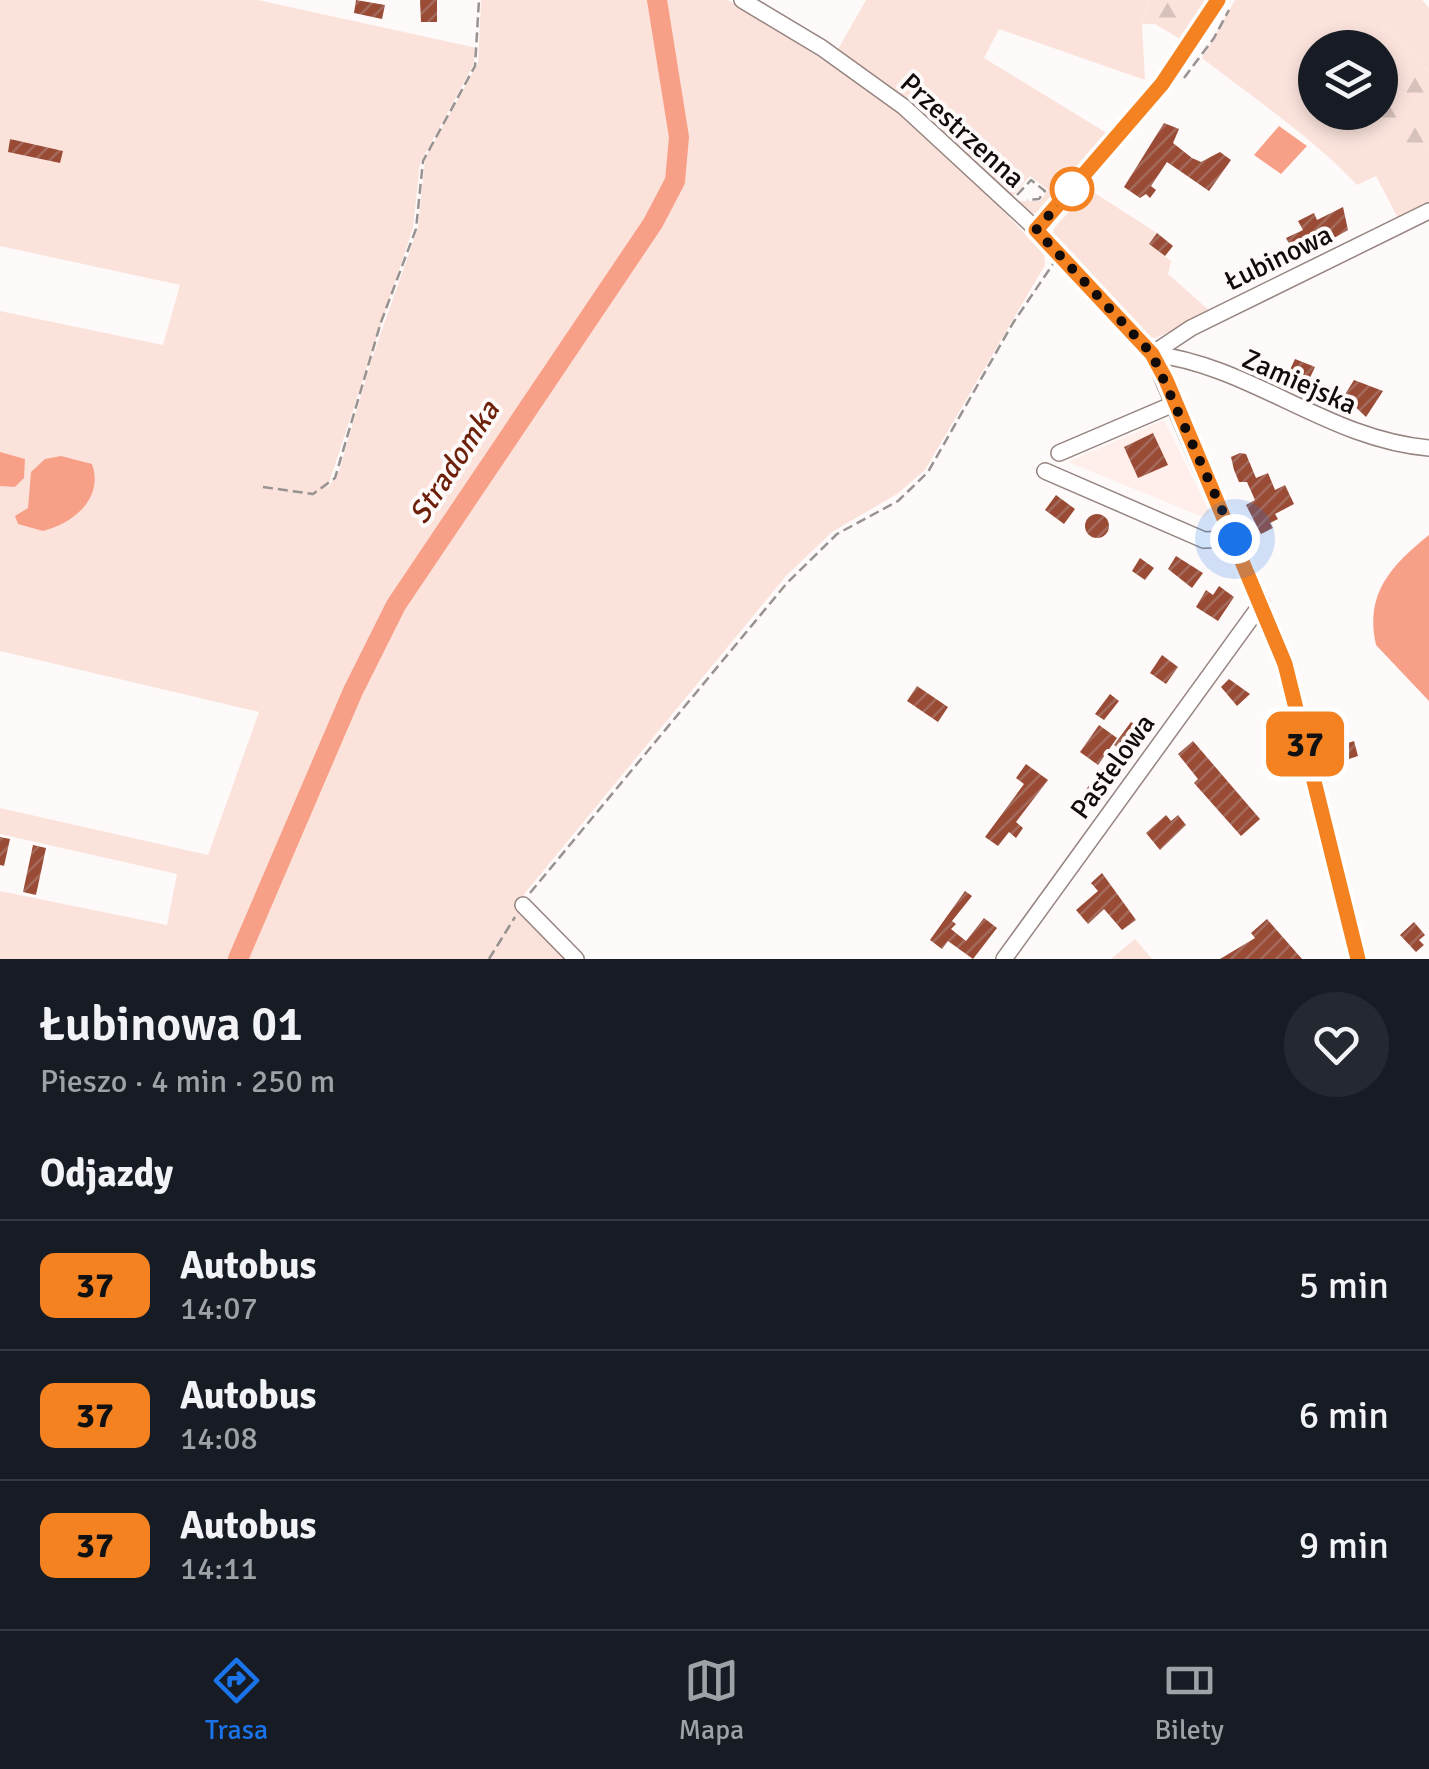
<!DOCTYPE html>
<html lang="pl">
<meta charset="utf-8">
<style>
:root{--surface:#171b24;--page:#242831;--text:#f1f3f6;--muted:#9ea1a6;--line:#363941;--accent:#1a73e8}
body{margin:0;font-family:Signika,sans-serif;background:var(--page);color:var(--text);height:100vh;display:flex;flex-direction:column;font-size:38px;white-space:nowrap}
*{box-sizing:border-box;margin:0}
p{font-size:32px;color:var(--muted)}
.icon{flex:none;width:55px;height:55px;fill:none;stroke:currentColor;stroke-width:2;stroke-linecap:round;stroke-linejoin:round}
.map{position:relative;height:959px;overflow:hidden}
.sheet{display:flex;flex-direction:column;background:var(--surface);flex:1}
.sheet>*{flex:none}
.badge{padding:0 20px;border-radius:15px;font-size:35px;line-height:65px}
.controls{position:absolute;left:1298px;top:30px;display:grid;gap:20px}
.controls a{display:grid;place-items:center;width:100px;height:100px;border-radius:50%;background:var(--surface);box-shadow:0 5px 15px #0003;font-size:50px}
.you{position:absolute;width:50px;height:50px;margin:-25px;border:8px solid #fff;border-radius:50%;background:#1a73e8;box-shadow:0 0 0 15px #1a73e833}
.map>.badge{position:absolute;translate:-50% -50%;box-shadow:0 0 0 5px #fff}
h2{padding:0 40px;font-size:38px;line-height:90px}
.round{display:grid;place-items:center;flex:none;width:105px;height:105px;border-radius:52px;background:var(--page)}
.overview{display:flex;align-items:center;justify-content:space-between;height:170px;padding:0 40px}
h1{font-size:48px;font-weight:600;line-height:75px}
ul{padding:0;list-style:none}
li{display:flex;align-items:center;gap:30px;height:130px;padding:0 40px;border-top:2px solid var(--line)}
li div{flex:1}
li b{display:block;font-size:38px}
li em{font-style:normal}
li .badge{min-width:110px;font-weight:700;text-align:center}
.tabs{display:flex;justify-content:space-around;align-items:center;height:140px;border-top:2px solid var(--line);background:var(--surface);font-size:28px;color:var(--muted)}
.tabs a{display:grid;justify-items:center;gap:5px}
.tabs .current{color:var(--accent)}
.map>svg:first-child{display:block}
</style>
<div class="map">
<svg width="1429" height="959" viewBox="0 0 1429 959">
<defs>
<pattern id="forest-firs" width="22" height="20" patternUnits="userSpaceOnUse" patternTransform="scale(2.5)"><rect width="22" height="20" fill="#fbe3dc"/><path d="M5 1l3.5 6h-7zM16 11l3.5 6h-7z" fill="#d6c1bb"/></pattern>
<pattern id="building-hatch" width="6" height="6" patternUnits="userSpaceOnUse" patternTransform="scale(2.5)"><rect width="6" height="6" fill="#9a4b35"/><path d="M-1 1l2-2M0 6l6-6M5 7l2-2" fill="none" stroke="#a36b5b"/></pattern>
</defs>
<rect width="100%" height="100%" fill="#fefaf9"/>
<!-- built -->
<polygon fill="#ffeee9" points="1164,420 1210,513 1203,517 1068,462"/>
<!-- grass -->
<g fill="#fbe3dc">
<polygon points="0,0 258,0 477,48 472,68 420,163 413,228 327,489 339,471 372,358 418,228 425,158 478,63 481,0 728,0 870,89 974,180 1044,254 1045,265 925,470 897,494 832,532 786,576 525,893 523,905 576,959 0,959 0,891 167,925 177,874 0,834 0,808 208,855 259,712 0,651 0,311 163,345 180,285 0,246"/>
<polygon points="866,0 1149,0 1142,24 1145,80 999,29 984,58 1110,135 1041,213 1028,214 1017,207 1019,201 1040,201 1048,190 1030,176 1014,195 1007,196 910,104 837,51"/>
<path d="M1235,0H1422L1429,8V72L1388,24L1363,47L1315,48V112L1371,113L1406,160L1429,150V207L1400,222L1376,176L1357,185C1312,137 1255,99 1202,58Z"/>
<polygon points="1090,190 1157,233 1149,244 1171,261 1168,274 1211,312 1156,338 1143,335 1052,239 1054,228"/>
<polygon points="1135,939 1152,959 1111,959"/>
</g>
<!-- forest -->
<g fill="url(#forest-firs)">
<polygon points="1149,0 1211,0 1185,42 1155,24 1142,24"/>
<polygon points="1388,24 1429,72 1429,150 1406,161 1371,113 1380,112 1380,48 1363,47"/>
</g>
<!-- water -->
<g fill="#f8a087">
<polygon points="1279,126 1307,146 1281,174 1254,155"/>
<polygon points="0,452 25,459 24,478 15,487 0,486"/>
<path d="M61,456L92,464C104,498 74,523 43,531L18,524L15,516L28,508L31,472L45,459Z"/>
<path d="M1429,535V701L1376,645C1364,593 1392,565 1429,535Z"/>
</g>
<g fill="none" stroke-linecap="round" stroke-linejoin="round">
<!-- river -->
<polyline stroke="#f8a087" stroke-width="20" points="238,959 353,691 396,605 653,223 675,181 679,137 657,0"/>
</g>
<!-- building -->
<g fill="url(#building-hatch)">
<polygon points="356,0 385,5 382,19 354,13"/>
<polygon points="420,0 437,0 437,22 421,22"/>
<polygon points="1164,123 1179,129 1173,143 1192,158 1201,162 1220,152 1231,160 1209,191 1167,162 1151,186 1156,190 1150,198 1146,194 1140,198 1124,187"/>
<polygon points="10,139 63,151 60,163 8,152"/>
<polygon points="1343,207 1348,230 1303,256 1298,246 1292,249 1286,238 1303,230 1298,221 1314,213 1317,220"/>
<polygon points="1157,233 1173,246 1165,256 1149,244"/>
<polygon points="1295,359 1315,367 1308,382 1288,374"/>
<polygon points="1354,380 1383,391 1366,417 1344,396"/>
<polygon points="1153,433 1168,465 1138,478 1124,447"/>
<polygon points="1240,453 1246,454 1256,478 1268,473 1275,490 1285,485 1294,504 1275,514 1278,519 1270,523 1273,528 1261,534 1246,505 1255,500 1247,482 1239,482 1234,470 1231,457"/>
<polygon points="1056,495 1075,509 1064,524 1045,510"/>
<circle cx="1097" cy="526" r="12"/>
<polygon points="1176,556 1203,573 1192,588 1168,569"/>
<polygon points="1140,558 1154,568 1145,580 1132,571"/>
<polygon points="1219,586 1234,597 1218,621 1196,607 1206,590 1213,595"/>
<polygon points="1162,655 1178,667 1166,684 1150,673"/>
<polygon points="1229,679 1250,694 1237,706 1221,687"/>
<polygon points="917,686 948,707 938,722 907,701"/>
<polygon points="1110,694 1119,701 1104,720 1095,714"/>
<polygon points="1131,722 1146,733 1129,756 1114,745"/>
<polygon points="1099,725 1117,738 1098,765 1080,752"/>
<polygon points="1193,741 1260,819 1241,836 1194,783 1198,779 1178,754"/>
<polygon points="1354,741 1358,756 1346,760 1342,745"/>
<polygon points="1026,764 1048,780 1016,822 1023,828 1016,838 1009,832 998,846 985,837 1024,784 1016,778"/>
<polygon points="1090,784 1100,791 1090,805 1080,798"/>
<polygon points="1166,815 1171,821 1178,815 1186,825 1160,850 1146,833"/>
<polygon points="0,837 10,839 4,866 0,865"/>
<polygon points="33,845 46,848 36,895 23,892"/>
<polygon points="1102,873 1136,920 1122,930 1104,909 1088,924 1076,910 1098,891 1091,883"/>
<polygon points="965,891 972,896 952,921 956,924 951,929 966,941 984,918 997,928 973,959 948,941 942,949 930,940"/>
<polygon points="1267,919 1302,959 1220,959 1255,938 1251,933"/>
<polygon points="1414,922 1425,935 1419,940 1424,945 1416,952 1400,935"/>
</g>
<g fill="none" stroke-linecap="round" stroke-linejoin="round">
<defs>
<g id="minor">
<polyline points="742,0 822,48 904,107 1036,229 1152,354 1285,664 1358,959"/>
<polyline points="1036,229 1163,84 1218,0"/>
<polyline points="1152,354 1191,328 1429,211"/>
<path d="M1152,354C1250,365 1329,440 1429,448"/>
<polyline points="1059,453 1176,403"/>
<polyline points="1045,471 1204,540 1235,539"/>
<polyline points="523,905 576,959"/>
<polyline points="1004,959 1262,603"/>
</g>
</defs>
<!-- minor casing -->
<use href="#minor" stroke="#95847f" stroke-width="18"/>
<!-- path -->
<g stroke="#989391" stroke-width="2.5" stroke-dasharray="10 5" stroke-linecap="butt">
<polyline points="1184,78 1214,38 1229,10"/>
<polyline points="1017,195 1031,180 1045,191 1039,199 1027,200"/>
<polyline points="263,487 313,494 335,478 381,322 416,229 423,161 475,66 479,0"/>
<polyline points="530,893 787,583 837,534 898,501 928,472 1013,323 1053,264"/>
<polyline points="489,959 515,917"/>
</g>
<!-- minor -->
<use href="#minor" stroke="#fff" stroke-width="15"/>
</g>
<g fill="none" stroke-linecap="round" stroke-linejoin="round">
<defs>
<polyline id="line" points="1218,0 1162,84 1036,230 1152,354 1166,380 1285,664 1358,959"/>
</defs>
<!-- line casing -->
<use href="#line" stroke="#fff" stroke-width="22"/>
<!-- line -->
<use href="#line" stroke="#f58220" stroke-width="15"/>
<!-- walk -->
<polyline stroke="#110b09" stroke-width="10" stroke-dasharray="0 18" points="1072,189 1078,182 1036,230 1152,354 1235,539"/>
</g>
<!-- markers -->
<circle fill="#fff" stroke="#f58220" stroke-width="5" cx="1072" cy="189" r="20"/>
<g text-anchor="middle" stroke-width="8" stroke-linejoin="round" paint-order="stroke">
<!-- street labels -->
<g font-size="28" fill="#110b09" stroke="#fefaf9">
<text transform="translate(963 130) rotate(42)" y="10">Przestrzenna</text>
<text transform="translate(1278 257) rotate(-26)" y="10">Łubinowa</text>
<text transform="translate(1300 381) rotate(24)" y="10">Zamiejska</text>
<text transform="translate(1112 766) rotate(-54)" y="10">Pastelowa</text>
</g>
<!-- water labels -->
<g font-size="30" font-style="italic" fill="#6e210a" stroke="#fefaf9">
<text transform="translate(454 462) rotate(-57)" y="10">Stradomka</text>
</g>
</g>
</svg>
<div class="controls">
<a><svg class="icon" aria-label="layers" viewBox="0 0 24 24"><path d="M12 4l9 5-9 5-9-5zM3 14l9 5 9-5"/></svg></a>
</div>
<div class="you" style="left:1235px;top:539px"></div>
<b class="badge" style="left:1305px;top:744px;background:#f58220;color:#111">37</b>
</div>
<section class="sheet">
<div class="overview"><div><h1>Łubinowa 01</h1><p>Pieszo · 4 min · 250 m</p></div><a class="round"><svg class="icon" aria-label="heart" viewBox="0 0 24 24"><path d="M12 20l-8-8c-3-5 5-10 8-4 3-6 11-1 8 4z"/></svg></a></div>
<h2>Odjazdy</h2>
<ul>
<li><span class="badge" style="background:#f58220;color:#111">37</span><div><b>Autobus</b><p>14:07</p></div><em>5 min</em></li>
<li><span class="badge" style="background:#f58220;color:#111">37</span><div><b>Autobus</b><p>14:08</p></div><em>6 min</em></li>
<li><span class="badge" style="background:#f58220;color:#111">37</span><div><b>Autobus</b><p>14:11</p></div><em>9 min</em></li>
</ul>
</section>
<nav class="tabs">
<a class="current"><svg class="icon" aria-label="directions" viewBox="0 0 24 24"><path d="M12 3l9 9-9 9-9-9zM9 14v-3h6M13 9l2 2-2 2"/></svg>Trasa</a>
<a><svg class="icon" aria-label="map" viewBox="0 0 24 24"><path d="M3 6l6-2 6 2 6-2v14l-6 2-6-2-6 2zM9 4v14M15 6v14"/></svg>Mapa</a>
<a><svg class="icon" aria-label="tickets" viewBox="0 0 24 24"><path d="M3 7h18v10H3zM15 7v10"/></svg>Bilety</a>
</nav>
